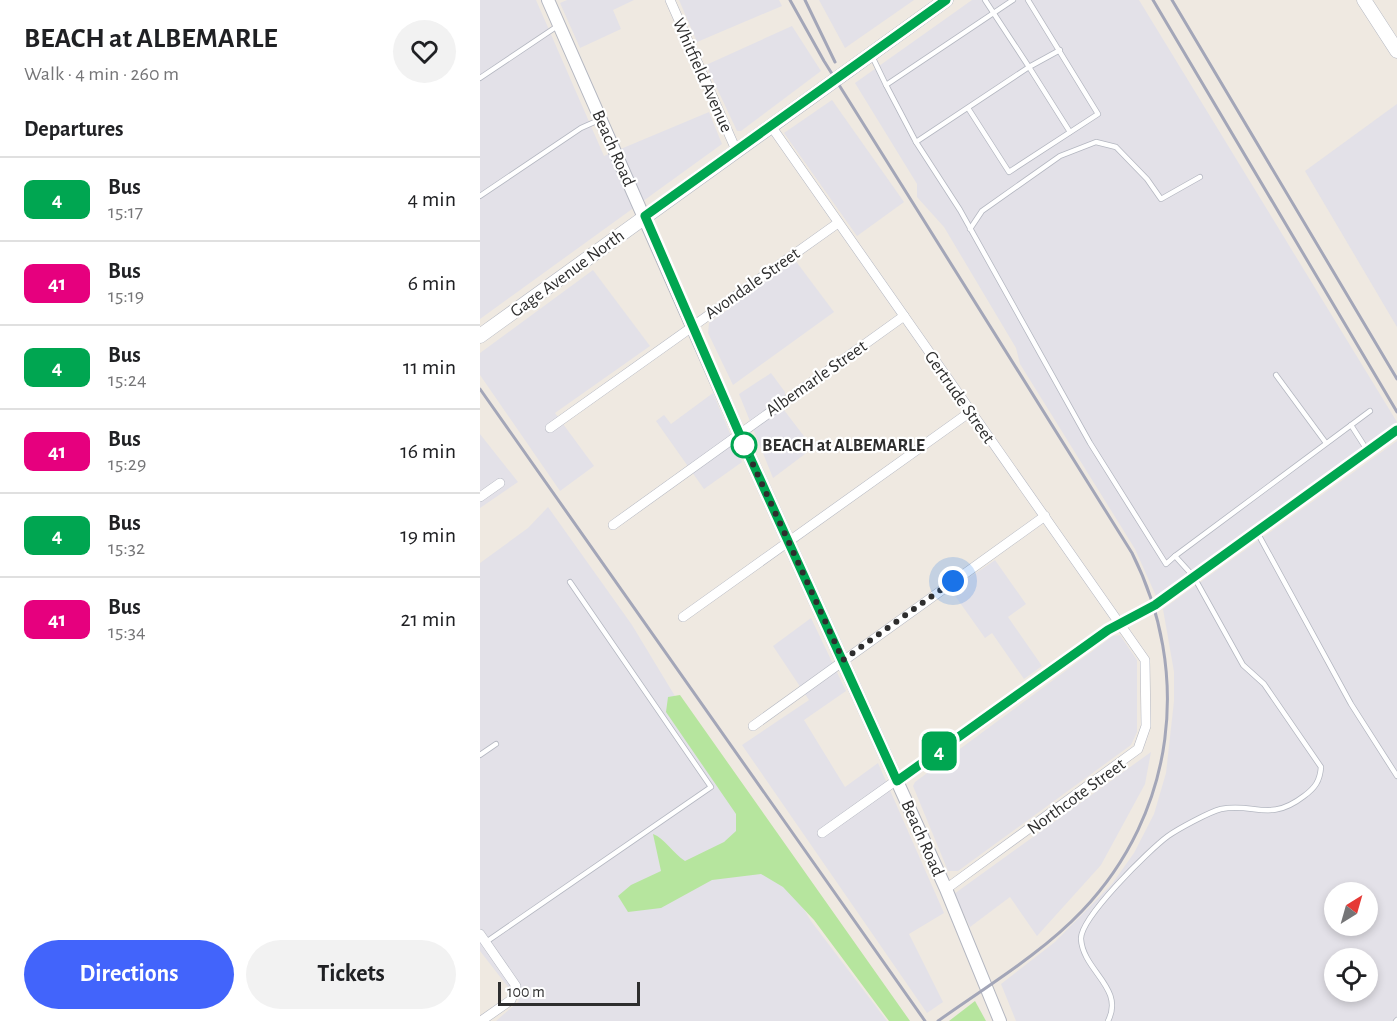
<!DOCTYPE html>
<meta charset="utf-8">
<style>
:root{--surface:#fff;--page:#f2f2f2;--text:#202124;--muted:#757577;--line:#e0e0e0;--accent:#4264fb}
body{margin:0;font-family:"Alegreya Sans",sans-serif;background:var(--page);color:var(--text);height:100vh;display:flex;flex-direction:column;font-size:22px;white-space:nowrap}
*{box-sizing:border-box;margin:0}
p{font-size:20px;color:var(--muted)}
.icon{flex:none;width:33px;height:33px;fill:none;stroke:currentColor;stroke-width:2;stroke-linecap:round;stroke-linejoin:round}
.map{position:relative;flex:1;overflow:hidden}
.details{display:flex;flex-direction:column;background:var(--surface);width:480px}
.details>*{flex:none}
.badge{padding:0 12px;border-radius:9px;font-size:21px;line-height:39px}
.needle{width:39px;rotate:37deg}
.tools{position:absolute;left:844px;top:882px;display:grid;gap:12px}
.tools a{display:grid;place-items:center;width:54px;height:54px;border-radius:50%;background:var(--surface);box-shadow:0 3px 9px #0003;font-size:30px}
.scale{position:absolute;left:18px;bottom:15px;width:142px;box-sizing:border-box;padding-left:6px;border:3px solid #2e2e2e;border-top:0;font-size:16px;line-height:21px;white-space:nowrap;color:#2e2e2e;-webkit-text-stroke:4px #fff;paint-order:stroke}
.you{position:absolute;width:30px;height:30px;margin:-15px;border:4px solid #fff;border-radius:50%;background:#1a73e8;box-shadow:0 0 0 9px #1a73e833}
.map>.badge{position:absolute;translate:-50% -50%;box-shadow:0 0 0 3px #fff}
h2{padding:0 24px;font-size:22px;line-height:54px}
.round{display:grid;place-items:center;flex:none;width:63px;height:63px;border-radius:32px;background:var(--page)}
.overview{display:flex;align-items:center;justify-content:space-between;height:102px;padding:0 24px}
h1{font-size:28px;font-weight:700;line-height:45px}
.action{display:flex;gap:12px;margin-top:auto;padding:12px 24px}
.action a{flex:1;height:69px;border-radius:36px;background:var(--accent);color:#fff;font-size:24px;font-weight:700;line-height:69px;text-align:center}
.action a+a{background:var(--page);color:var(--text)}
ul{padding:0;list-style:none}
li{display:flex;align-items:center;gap:18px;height:84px;padding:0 24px;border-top:2px solid var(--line)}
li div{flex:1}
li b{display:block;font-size:22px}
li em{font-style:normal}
li .badge{min-width:66px;font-weight:700;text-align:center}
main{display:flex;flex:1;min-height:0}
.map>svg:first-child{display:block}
</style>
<main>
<section class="details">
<div class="overview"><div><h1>BEACH at ALBEMARLE</h1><p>Walk · 4 min · 260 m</p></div><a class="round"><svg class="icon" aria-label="heart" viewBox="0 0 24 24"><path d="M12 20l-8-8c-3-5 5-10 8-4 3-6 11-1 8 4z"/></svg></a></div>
<h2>Departures</h2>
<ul>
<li><span class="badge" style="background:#00a651;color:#fff">4</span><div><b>Bus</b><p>15:17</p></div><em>4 min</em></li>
<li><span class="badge" style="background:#e6007e;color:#fff">41</span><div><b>Bus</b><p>15:19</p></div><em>6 min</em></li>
<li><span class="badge" style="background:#00a651;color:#fff">4</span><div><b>Bus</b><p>15:24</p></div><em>11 min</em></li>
<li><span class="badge" style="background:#e6007e;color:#fff">41</span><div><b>Bus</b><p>15:29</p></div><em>16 min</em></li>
<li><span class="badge" style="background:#00a651;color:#fff">4</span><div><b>Bus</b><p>15:32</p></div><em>19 min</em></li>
<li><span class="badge" style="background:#e6007e;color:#fff">41</span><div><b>Bus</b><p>15:34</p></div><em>21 min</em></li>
</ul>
<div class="action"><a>Directions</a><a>Tickets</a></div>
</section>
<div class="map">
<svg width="917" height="1021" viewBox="0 0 917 1021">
<rect width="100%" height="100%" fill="#efe9e1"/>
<!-- industrial -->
<g fill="#e3e1e8" fill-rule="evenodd">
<polygon points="0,0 56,0 124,156 229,112 242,144 0,319"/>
<polygon points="87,0 154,0 133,10 141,29 100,48 80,3"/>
<polygon points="199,0 299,0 302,6 217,42"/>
<polygon points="339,0 434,0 365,48"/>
<polygon points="492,0 659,0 917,422 676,596 655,549 540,364 536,348 464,227 437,197 437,184 375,83"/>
<polygon points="312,26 341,71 261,131 257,131 226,65"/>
<polygon points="352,100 424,202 377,236 304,133"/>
<polygon points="917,104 917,327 825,171"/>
<polygon points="315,260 354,312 253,385 228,333 229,323"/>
<polygon points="113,270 170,346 75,413 114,466 80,491 0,375 0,353"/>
<polygon points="291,373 305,392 304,410 333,448 293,478 259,394"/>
<polygon points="233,393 262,462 224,489 176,421 184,415 191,424"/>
<polygon points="0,434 38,482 0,508"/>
<path d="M917,441V1021H536L521,984L575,942L632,884L654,853L674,814L686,773L694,701V672L683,609ZM855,892H888V926H855ZM855,958H888V992H855Z"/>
<polygon points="68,507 152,625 331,921 407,1021 16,1021 39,1001 0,951 0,563 48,528"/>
<polygon points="515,560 546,604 528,617 562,666 544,679 512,633 505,638 471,590"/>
<polygon points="331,618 366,691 324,720 365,787 398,763 464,913 429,934 463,1002 447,1013 262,745 329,700 293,646"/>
<polygon points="640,635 657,660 657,732 651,745 478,871 468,871 433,786 435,782 633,636"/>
<polygon points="671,752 665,784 621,865 557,936 530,897 490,927 474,894"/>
</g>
<!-- green -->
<g fill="#b6e59e">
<path d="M200,695L430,1021H409L334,920L303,887L281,874L232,880L181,908L148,912L138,896L151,885L181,871L173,834C183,837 194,854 205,861L244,842L256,831V814L186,712L188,697Z"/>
<polygon points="495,1001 506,1021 469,1021"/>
</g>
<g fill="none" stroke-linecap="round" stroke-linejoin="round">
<defs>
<g id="service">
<path d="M505,0L549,67L436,142L480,210L610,443L686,564L695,556L714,577L763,665L784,684L841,767C840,781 835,788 824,796C789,823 774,802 741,809C729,812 698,829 688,836C669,850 600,918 601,939C603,971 645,988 628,1021"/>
<polyline points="580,50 549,67 590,132"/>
<polyline points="392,56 406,85 533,0"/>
<polyline points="0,78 79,25"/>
<polyline points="406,85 436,142"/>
<polyline points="488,108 529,172 618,114 548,0"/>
<polyline points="0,196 101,128 119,120"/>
<polyline points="490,229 502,211 580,156 616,142 636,147 667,179 681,199 720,177"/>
<polyline points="796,375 846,443"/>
<polyline points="871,425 887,450"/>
<polyline points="777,532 871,704 917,776"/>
<polyline points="695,556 890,411"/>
<polyline points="0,755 16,744"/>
<polyline points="6,942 231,787 90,582"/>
<polyline points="916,1021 917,1020"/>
</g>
<g id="minor">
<polyline points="190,0 256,150"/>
<polyline points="291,126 665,660 666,726 658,749 466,889"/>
<polyline points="70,428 358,223"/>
<polyline points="0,497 20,483"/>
<polyline points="133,525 424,316"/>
<polyline points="203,617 490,412"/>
<polyline points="273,726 565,516"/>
<polyline points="342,833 628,630 675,605 917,430"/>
<polyline points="0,934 36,986 31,1000 1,1021"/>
</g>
<polyline id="tertiary" points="68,0 259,433 466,889 520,1021"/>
<g id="secondary">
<polyline points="884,0 917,51"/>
<polyline points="0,336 466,0"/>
</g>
</defs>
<!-- service casing -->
<use href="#service" stroke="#b4b7c1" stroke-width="6"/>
<!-- minor casing -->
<use href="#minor" stroke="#b4b7c1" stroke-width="10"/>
<!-- tertiary casing -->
<use href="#tertiary" stroke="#b4b7c1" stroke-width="14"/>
<!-- secondary casing -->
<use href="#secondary" stroke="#b4b7c1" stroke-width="15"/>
<!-- service -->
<use href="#service" stroke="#fff" stroke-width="4.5"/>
<!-- minor -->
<use href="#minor" stroke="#fff" stroke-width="9"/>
<!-- tertiary -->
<use href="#tertiary" stroke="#fff" stroke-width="12"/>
<!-- secondary -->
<use href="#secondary" stroke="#fff" stroke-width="14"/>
<!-- rail -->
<g stroke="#a3a6b8" stroke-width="3">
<path d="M310,0L344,61L652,553C712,672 696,812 602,911C561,954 507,986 458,1021"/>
<polyline points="325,0 355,62"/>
<polyline points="673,0 917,412"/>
<polyline points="692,0 917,379"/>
<polyline points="0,389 445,1021"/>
</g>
</g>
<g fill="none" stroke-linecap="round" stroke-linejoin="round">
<defs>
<polyline id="line" points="466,0 165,216 259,433 417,781 628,630 675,605 917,430"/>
</defs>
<!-- line casing -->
<use href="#line" stroke="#fff" stroke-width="14"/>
<!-- line -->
<use href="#line" stroke="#00a651" stroke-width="9"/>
<!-- walk -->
<polyline stroke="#2e2e2e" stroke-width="6" stroke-dasharray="0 10.8" points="264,445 363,660 473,581"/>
</g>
<!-- markers -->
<circle fill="#fff" stroke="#00a651" stroke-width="3" cx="264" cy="445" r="12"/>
<g text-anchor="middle" stroke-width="4.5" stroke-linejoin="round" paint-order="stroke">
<!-- street labels -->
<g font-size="18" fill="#2e2e2e" stroke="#fff">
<text transform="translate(223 75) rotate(66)" y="6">Whitfield Avenue</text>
<text transform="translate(134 148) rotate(66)" y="6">Beach Road</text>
<text transform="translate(87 273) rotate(-36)" y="6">Gage Avenue North</text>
<text transform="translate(272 283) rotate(-35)" y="6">Avondale Street</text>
<text transform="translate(336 378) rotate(-35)" y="6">Albemarle Street</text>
<text transform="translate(480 397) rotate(55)" y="6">Gertrude Street</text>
<text transform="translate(596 796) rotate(-36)" y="6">Northcote Street</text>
<text transform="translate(443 838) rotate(66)" y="6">Beach Road</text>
</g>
<!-- stop labels -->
<g font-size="18" font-weight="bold" fill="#2e2e2e" stroke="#fff" text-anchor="start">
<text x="282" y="451">BEACH at ALBEMARLE</text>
</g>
</g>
</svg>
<div class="tools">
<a><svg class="needle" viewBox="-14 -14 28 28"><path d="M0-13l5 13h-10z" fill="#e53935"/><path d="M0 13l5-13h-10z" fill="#757577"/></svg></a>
<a><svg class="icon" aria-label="locate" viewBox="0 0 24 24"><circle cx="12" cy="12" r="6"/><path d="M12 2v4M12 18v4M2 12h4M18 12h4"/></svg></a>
</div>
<div class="scale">100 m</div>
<div class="you" style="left:473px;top:581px"></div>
<b class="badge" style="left:459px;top:751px;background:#00a651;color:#fff">4</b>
</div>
</main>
